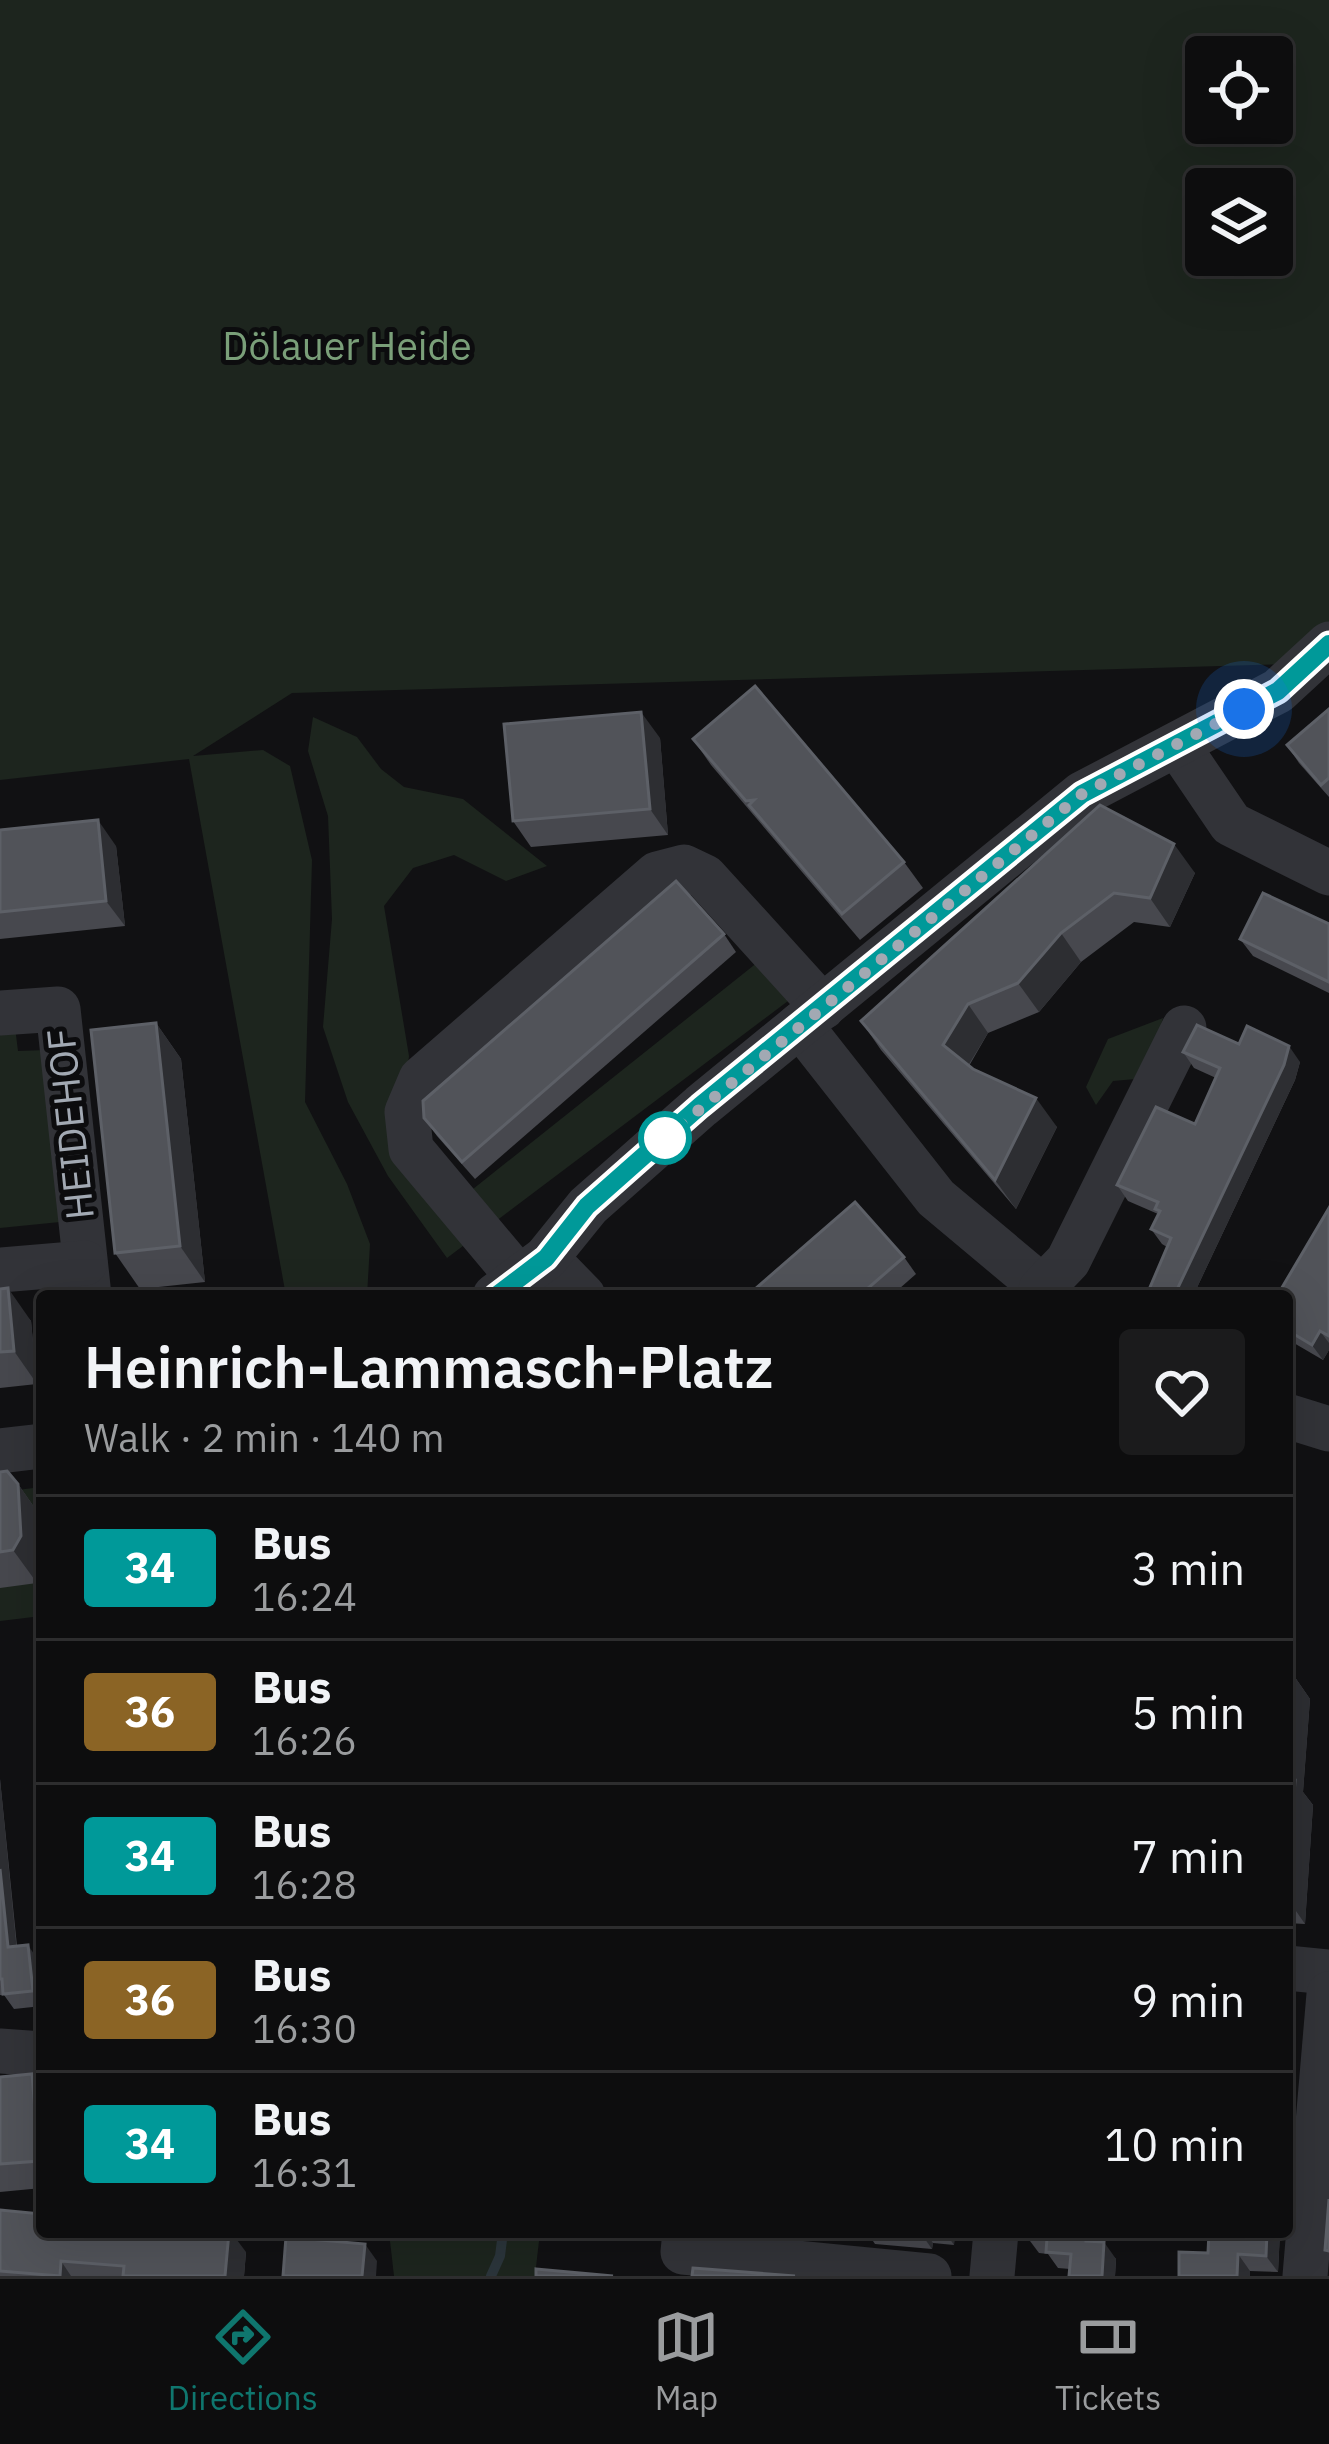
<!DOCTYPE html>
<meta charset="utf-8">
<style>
:root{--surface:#0d0d0e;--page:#1b1b1c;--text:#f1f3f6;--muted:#9a9c9e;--line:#2d2d2e;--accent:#0f766e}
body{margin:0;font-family:"IBM Plex Sans",sans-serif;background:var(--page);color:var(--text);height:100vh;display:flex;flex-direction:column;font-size:45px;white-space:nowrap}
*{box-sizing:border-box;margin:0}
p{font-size:39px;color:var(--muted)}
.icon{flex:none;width:66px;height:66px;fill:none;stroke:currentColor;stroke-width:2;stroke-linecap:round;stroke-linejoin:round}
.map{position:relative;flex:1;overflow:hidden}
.sheet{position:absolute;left:36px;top:1290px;width:1257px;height:948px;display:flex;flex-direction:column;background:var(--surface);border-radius:12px;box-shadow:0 12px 48px #0002,0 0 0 3px var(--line)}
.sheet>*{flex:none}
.badge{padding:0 24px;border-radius:9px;font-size:42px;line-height:78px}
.buttons{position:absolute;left:1185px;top:36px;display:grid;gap:24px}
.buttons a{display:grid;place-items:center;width:108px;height:108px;border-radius:12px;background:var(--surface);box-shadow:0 12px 48px #0002,0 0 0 3px var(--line);font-size:60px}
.you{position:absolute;width:60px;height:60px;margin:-30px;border:9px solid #fff;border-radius:50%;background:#1a73e8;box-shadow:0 0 0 18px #1a73e833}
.map>.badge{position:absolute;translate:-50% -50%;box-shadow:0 0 0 6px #fff}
.round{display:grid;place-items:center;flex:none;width:126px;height:126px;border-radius:12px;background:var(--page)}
.head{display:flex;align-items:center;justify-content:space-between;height:204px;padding:0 48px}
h1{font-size:57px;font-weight:600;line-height:90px}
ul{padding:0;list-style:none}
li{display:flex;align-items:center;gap:36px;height:144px;padding:0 48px;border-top:3px solid var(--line)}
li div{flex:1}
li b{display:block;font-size:45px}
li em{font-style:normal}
li .badge{min-width:132px;font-weight:700;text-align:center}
.menu{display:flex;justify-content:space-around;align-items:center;height:168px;border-top:3px solid var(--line);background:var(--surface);font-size:33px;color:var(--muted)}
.menu a{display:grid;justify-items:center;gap:6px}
.menu .selected{color:var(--accent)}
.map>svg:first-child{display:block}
</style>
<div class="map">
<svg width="1329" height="2276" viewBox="0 0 1329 2276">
<rect width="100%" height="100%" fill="#111113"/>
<!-- green -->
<g fill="#1d251e" fill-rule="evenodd">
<path d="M0,0H1329V630L1289,664L292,693L193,756L263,750L290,766L312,860L305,1102L347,1184L370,1244L367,1296H286L189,759L0,780ZM1206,57H1272V123H1206ZM1206,189H1272V255H1206Z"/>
<polygon points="313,717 357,737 381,769 404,787 463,799 547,866 506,881 454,855 413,868 384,906 409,1056 404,1096 463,1197 758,962 788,1001 447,1258 388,1176 348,1102 323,1027 332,919 328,816 308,751"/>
<polygon points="1163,1018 1147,1078 1113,1081 1096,1105 1086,1087 1108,1039"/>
<polygon points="0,1025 15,1027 18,1051 47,1050 60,1222 0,1228"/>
<polygon points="42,1487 42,1616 0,1621 0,1492"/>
<polygon points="389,2232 540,2232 535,2276 394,2276"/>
</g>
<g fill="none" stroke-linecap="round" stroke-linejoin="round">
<!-- stream -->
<polyline stroke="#2b353b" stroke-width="10" points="491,2276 500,2256 503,2232"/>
<!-- minor -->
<g stroke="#323338" stroke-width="45">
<polyline points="1178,746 1231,824 1329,873"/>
<polyline points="0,1013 58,1009 89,1296"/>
<polyline points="800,1025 936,1198 1053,1296"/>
<polyline points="546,1258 583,1296"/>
<polyline points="0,1270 85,1263"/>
<polyline points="519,1278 411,1149 407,1112 421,1079 657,874 684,867 705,877 823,1007"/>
<polyline points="1041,1289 1068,1261 1184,1028"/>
<polyline points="495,1296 546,1258 588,1206 701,1106 1082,794 1278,691 1329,644"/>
<polyline points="1287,1416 1329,1429"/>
<polyline points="0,1451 42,1446"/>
<polyline points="1287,1968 1329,1972"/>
<polyline points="0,2051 42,2054"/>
<polyline points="685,2232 683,2252 929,2276"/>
<polyline points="992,2276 996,2232"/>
<polyline points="1305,2276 1329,1994"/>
</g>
</g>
<!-- wall -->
<g fill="#47484e">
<polygon points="1329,709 1329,797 1299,763 1287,745"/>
<polygon points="660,738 668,835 531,847 513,821"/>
<polygon points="693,739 904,862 923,888 860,940 711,765"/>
<polygon points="1100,805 1195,873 1170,927 1134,922 1081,962 1039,1012 988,1033 969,1066 1057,1127 1016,1209 881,1050 861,1021"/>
<polygon points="0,830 116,846 125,926 0,939"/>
<polygon points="1329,924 1329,993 1253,956 1240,939"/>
<polygon points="724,934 736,952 475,1179 437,1136 424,1118"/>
<polygon points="156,1023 181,1059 205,1282 140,1289 115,1253"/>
<polygon points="1239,1044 1300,1062 1295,1080 1193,1296 1151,1296 1148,1292 1167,1247 1162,1244 1151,1229 1158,1214 1128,1201 1117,1185 1195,1124 1216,1078 1194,1068 1183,1052"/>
<polygon points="1329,1208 1329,1350 1323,1360 1287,1339 1287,1296"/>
<polygon points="904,1257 916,1274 891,1296 747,1296"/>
<polygon points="0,1289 31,1321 37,1384 0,1388"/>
<polygon points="0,1472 18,1484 41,1517 42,1574 37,1583 0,1588"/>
<polygon points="1287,1672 1292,1673 1310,1699 1303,1792 1313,1805 1305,1924 1287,1923"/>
<polygon points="0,1779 17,1946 38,1960 42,2006 14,2009 4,1995 0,1995"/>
<polygon points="32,2074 42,2089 42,2188 0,2192 0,2077"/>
<polygon points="0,2210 42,2232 246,2252 244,2276 0,2276"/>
<polygon points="756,2232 801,2232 802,2233 801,2236"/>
<polygon points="867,2232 955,2232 954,2245 933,2243 932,2249 875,2244"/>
<polygon points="1280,2232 1278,2272 1250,2271 1250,2276 1179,2276 1208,2253"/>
<polygon points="1027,2237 1099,2242 1116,2259 1115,2276 1069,2276 1070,2269 1058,2268 1048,2254 1039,2253"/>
</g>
<!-- shaded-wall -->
<g fill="#2d2e32">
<polygon points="641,712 660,738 668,835 650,809"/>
<polygon points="98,820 116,846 125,926 106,901"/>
<polygon points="1174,844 1195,873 1170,927 1150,898"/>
<polygon points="1061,933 1081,962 1039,1012 1018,983"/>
<polygon points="968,1004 988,1033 963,1074 943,1045"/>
<polygon points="156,1023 181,1059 205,1282 180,1246"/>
<polygon points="1289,1046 1300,1062 1295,1080 1193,1296 1174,1296"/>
<polygon points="1036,1098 1057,1127 1016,1209 995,1180"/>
<polygon points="8,1288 31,1321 37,1384 14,1351"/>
<polygon points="1320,1331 1329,1343 1329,1350 1323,1360 1312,1345"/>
<polygon points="18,1484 41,1517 42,1574 37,1583 13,1550"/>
<polygon points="1292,1673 1310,1699 1303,1792 1313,1805 1305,1924 1287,1898 1287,1740"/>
<polygon points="0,1779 18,1962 8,1947 0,1869"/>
<polygon points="28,1945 38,1960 42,2004 33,1991"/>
<polygon points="32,2074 42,2089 42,2164 39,2161"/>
<polygon points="229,2232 231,2232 246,2252 244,2276 225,2276"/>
<polygon points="920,2232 925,2232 933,2243 932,2249"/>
<polygon points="945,2232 955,2232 954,2245"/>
<polygon points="1087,2232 1100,2232 1098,2258 1086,2241"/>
<polygon points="1267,2232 1280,2232 1278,2272 1266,2256"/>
<polygon points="1104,2242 1116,2259 1115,2276 1102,2276"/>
<polygon points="365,2244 377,2261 376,2276 362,2276"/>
<polygon points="1238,2254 1250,2271 1250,2276 1237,2276"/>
<polygon points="61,2261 71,2276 60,2276"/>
</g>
<!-- building -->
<g fill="#515359" stroke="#5d6067" stroke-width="3">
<polygon points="755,686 904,862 842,914 749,805 754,800 746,801 693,739"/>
<polygon points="1329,709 1329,778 1321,785 1287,745"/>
<polygon points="641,712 650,809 513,821 504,724"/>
<polygon points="1100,805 1174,844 1150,898 1114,893 1061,933 1018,983 968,1004 943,1045 973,1069 1036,1098 995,1180 861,1021"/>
<polygon points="98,820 106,901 0,912 0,830"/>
<polygon points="676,881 724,934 462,1162 424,1118 423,1101"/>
<polygon points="1263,893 1329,924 1329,982 1240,939"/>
<polygon points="156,1023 180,1246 115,1253 91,1030"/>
<polygon points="1197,1025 1239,1044 1247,1026 1289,1046 1284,1065 1174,1296 1158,1296 1148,1292 1171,1238 1151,1229 1160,1211 1155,1209 1158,1202 1117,1185 1156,1107 1195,1124 1220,1068 1183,1052"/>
<polygon points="855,1202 904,1257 859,1296 747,1296"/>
<polygon points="1329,1208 1329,1336 1320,1331 1312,1345 1287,1330 1287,1296 1277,1296"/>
<polygon points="8,1288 14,1351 0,1352 0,1289"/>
<polygon points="7,1471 18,1484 21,1536 13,1550 0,1552 0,1472"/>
<polygon points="1287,1672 1292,1673 1287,1740"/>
<polygon points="1287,1779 1295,1780 1287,1898"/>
<polygon points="0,1869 8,1947 28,1945 33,1991 3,1994 2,1979 0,1979"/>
<polygon points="32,2074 39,2161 0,2164 0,2077"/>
<polygon points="1329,2199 1329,2251 1325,2250"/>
<polygon points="0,2210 42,2214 42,2232 87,2232 126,2235 127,2232 229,2232 225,2276 123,2276 124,2266 61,2261 60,2276 0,2271"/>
<polygon points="1028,2232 1087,2232 1086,2241 1104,2242 1102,2276 1069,2276 1071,2254 1046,2252 1047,2238 1027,2237"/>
<polygon points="1209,2232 1267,2232 1266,2256 1238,2254 1237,2276 1179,2276 1179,2252 1208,2253"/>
<polygon points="286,2237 365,2244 362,2276 283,2276"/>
<polygon points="693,2268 795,2276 692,2276"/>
<polygon points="536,2269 613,2276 536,2276"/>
</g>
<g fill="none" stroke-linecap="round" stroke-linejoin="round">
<defs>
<polyline id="line" points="496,1296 546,1258 587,1206 700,1106 1082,794 1278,691 1329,644"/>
</defs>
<!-- line casing -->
<use href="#line" stroke="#fff" stroke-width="27"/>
<!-- line -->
<use href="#line" stroke="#099" stroke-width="18"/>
<!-- walk -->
<polyline stroke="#a2a9b3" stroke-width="12" stroke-dasharray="0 21.6" points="665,1138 1082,794 1244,709"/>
</g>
<!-- markers -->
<circle fill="#fff" stroke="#099" stroke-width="6" cx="665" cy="1138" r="24"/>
<g text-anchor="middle" stroke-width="10" stroke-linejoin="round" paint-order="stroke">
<!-- park labels -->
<g font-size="39" fill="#7a9f79" stroke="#0c0c0e">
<text x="347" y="360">Dölauer Heide</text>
</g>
<!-- street labels -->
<g font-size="39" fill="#a2a9b3" stroke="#0c0c0e">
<text transform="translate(70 1124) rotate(-96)" y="14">HEIDEHOF</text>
</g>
</g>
</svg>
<div class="buttons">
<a><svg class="icon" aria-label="locate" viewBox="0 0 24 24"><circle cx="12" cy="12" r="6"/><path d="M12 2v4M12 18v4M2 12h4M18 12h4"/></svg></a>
<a><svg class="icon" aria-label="layers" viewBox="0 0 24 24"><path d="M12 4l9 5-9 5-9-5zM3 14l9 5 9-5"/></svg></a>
</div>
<div class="you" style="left:1244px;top:709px"></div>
<section class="sheet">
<div class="head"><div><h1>Heinrich-Lammasch-Platz</h1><p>Walk · 2 min · 140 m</p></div><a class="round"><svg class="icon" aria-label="heart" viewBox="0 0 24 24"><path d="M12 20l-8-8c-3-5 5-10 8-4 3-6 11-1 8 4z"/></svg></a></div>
<ul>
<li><span class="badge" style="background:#099;color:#fff">34</span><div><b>Bus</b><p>16:24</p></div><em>3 min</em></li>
<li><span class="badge" style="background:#8b6425;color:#fff">36</span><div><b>Bus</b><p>16:26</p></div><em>5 min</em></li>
<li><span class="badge" style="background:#099;color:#fff">34</span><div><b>Bus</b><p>16:28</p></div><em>7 min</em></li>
<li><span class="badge" style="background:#8b6425;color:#fff">36</span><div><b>Bus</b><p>16:30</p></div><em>9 min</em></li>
<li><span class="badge" style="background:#099;color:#fff">34</span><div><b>Bus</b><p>16:31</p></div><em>10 min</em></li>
</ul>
</section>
</div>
<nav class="menu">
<a class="selected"><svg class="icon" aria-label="directions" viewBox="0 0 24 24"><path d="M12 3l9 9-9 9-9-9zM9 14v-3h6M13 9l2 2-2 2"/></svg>Directions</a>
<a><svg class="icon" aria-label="map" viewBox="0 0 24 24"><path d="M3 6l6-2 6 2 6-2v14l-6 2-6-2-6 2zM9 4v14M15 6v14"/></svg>Map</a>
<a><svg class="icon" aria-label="tickets" viewBox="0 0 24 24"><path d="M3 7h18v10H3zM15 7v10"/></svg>Tickets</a>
</nav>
